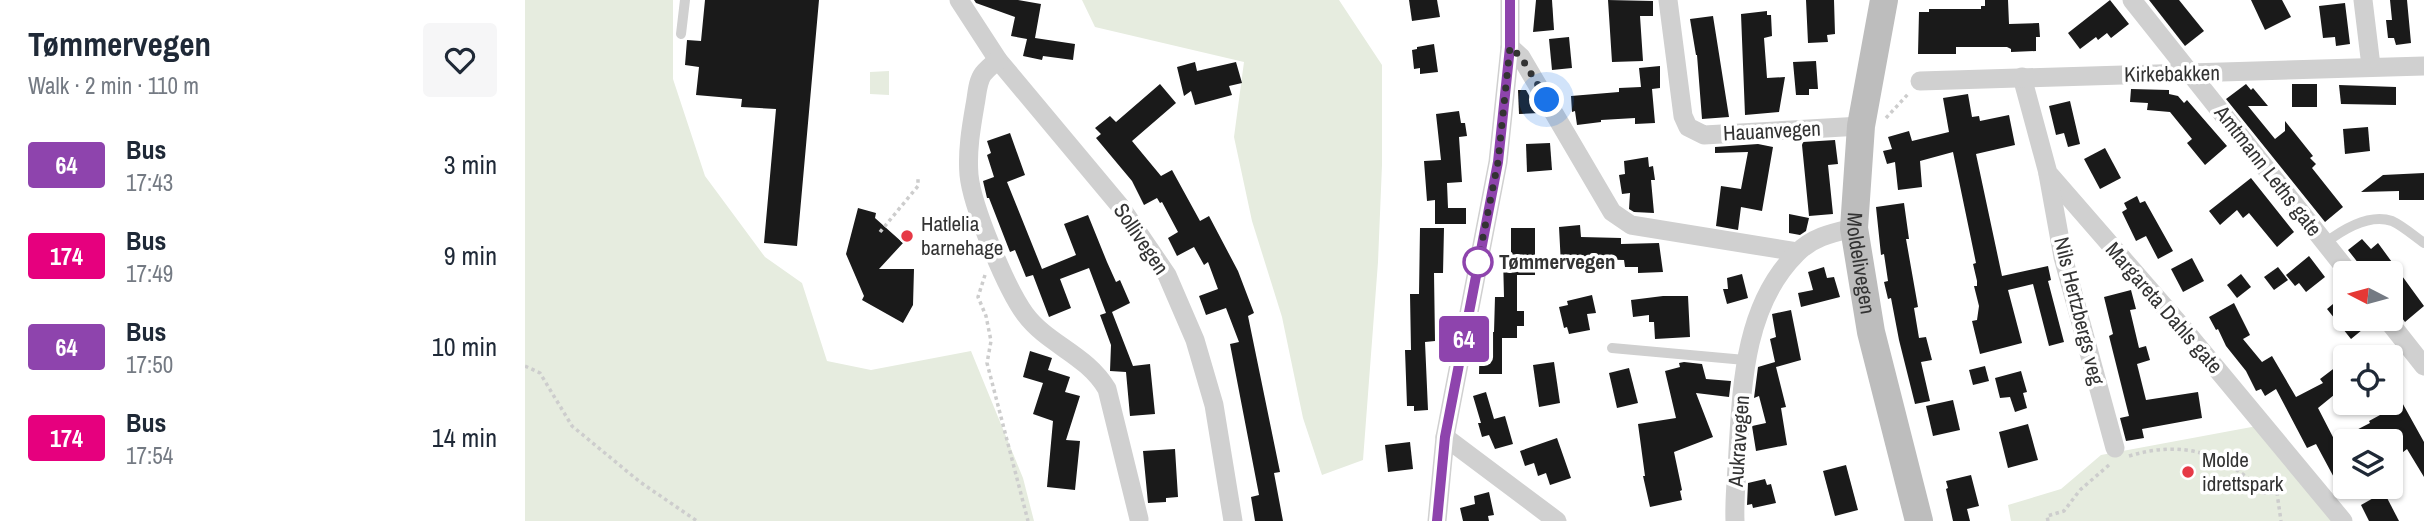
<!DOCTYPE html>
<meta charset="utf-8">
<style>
:root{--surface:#fff;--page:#f6f6f7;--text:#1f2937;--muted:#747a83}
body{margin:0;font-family:"Archivo Narrow",sans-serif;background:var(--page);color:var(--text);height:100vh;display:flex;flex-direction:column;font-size:26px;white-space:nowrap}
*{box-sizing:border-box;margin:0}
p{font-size:23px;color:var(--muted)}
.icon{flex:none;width:38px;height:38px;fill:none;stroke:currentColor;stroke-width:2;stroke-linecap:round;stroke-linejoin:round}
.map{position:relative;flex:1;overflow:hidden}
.sheet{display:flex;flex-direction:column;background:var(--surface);width:525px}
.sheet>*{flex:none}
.badge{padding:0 14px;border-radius:5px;font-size:24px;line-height:46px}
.needle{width:46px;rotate:276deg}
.tools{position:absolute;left:1808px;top:261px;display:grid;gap:14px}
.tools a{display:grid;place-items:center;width:70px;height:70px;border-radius:7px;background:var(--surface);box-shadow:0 2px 5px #0004;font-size:35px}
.you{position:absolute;width:35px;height:35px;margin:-18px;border:5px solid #fff;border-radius:50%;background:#1a73e8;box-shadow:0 0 0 10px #1a73e833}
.map>.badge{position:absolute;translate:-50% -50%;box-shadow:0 0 0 4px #fff}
.round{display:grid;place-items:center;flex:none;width:74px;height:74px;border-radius:7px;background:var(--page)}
.headline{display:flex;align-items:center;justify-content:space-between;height:119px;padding:0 28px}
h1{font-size:33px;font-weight:700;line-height:52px}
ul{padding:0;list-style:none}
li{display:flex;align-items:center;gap:21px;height:91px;padding:0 28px}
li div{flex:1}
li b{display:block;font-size:26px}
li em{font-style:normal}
li .badge{min-width:77px;font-weight:700;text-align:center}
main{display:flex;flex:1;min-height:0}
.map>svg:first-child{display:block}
</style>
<main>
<section class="sheet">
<div class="headline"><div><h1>Tømmervegen</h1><p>Walk · 2 min · 110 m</p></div><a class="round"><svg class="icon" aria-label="heart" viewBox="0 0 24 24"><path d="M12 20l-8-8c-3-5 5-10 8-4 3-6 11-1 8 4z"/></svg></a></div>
<ul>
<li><span class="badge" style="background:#8e44ad;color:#fff">64</span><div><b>Bus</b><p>17:43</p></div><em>3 min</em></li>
<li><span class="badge" style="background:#e6007e;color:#fff">174</span><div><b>Bus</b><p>17:49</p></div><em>9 min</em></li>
<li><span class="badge" style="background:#8e44ad;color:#fff">64</span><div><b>Bus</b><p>17:50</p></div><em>10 min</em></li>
<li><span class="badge" style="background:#e6007e;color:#fff">174</span><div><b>Bus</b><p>17:54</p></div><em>14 min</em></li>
</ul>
</section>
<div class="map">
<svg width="1899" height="521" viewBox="0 0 1899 521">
<rect width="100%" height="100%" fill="#fff"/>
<!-- green -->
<g fill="#e6ecdf">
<polygon points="0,0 148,0 148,79 180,176 240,257 277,283 302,361 346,370 446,351 498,478 509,521 0,521"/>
<polygon points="557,0 814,0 857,65 857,165 853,262 838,460 797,475 778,418 757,317 727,221 709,137 719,62 570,27"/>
<polygon points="364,71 364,95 345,94 345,72"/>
<polygon points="1732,426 1810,521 1486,521 1483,505 1536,489 1576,455"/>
</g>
<!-- building -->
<g fill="#1a1a1a">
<polygon points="180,0 294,0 272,246 239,243 251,109 216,107 217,99 171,95 174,67 160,65 162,40 176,41"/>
<polygon points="449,0 493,0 516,4 510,38 550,44 548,60 518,56 517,60 498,56 502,39 486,36 490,17 451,3"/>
<polygon points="884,0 912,0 915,17 887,21"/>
<polygon points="1011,0 1027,0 1029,30 1008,32"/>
<polygon points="1083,0 1128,1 1128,16 1115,16 1118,61 1087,62"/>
<polygon points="1281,0 1309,0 1310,34 1302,35 1303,42 1283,43"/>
<polygon points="1460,0 1483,0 1484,24 1514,23 1515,37 1511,37 1511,51 1486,52 1486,49 1482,47 1431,47 1431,54 1393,54 1394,12 1404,12 1404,9 1456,9 1456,6 1460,6"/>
<polygon points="1585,0 1604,24 1586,38 1582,33 1573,40 1571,37 1555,49 1543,33"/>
<polygon points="1624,0 1654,0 1679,31 1660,46"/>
<polygon points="1726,0 1757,0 1766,17 1740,30"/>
<polygon points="1865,0 1882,0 1886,43 1871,45 1869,38 1863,38 1861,20 1867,20"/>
<polygon points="1820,3 1825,44 1811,46 1810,37 1798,38 1794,6"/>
<polygon points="1242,11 1242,15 1246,15 1247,36 1239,38 1242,78 1260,77 1254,112 1220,115 1216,14"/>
<polygon points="1188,16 1204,117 1177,119 1172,55 1171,55 1165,19"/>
<polygon points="1044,37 1047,68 1027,70 1024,39"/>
<polygon points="909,44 913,72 895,74 895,68 889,69 887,50 892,49 892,47"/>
<polygon points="1291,61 1293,89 1284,89 1284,95 1271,95 1268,62"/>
<polygon points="670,62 672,71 711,62 717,83 704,86 707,95 670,105 666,91 659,96 652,67"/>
<polygon points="1135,66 1135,88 1127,89 1130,123 1110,124 1110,118 1076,120 1076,122 1052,125 1050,111 1047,112 1046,96 1094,92 1094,88 1116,87 1114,68"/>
<polygon points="635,84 651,103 607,141 636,176 647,170 675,221 684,216 713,271 729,313 723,316 755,472 749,473 758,521 730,521 726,497 734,495 705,344 714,342 701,308 681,315 674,296 693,289 683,262 679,265 669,247 652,256 643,238 653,232 637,202 635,203 632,198 619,205 607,181 571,138 576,134 570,128 585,116 591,122"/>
<polygon points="1721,84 1726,90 1728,88 1743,106 1723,106 1750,139 1760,131 1760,121 1788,156 1785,158 1791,164 1787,168 1818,207 1800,222 1701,99"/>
<rect x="1767" y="84" width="25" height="23"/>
<polygon points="1814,85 1871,87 1871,105 1816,104"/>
<polygon points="1606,89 1644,90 1644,94 1653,96 1659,103 1662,100 1702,146 1680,165 1662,143 1667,139 1645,112 1622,110 1623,103 1605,102"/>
<polygon points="993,90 1001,90 1014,113 994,114"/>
<polygon points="1443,94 1447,117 1454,116 1455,121 1484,115 1490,145 1451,154 1477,276 1523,266 1526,280 1523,281 1539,342 1524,346 1508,284 1483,290 1497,343 1455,354 1447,321 1452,320 1454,306 1449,286 1452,286 1452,281 1448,264 1451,263 1428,152 1395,161 1397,187 1373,190 1370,162 1362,164 1358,151 1367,149 1363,137 1384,131 1387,141 1424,132 1418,98"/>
<polygon points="1545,101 1555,144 1543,147 1539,133 1531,135 1524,106"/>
<polygon points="934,111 936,123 940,123 942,136 934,137 937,182 922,183 923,208 941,208 941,224 910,224 910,200 902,201 899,161 916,160 911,114"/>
<polygon points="1843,127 1845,151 1820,154 1818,129"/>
<polygon points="485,133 500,175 482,182 517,269 551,255 539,224 563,215 582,262 591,282 595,280 605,303 587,312 608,366 625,364 630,414 605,416 601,372 585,371 586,345 575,315 581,313 564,268 535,279 546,308 524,317 508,275 501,277 490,250 485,252 464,198 462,198 458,181 469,177 462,155 466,153 462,141"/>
<polygon points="1310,140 1313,164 1303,165 1308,214 1284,216 1277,145 1278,142"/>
<polygon points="1025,143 1027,170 1002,172 1001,144"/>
<polygon points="1233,144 1248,147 1237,211 1216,207 1213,230 1191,226 1196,186 1216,189 1223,152 1190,153 1190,147"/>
<polygon points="1580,148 1596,178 1575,189 1559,159"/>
<polygon points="1123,157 1124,167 1128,166 1130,180 1126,180 1129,213 1109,212 1104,209 1105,193 1097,194 1094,175 1100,174 1099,161"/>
<polygon points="1899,173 1899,200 1874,200 1874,191 1836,192 1858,175"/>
<polygon points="1726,178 1769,232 1752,247 1724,213 1718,218 1712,210 1695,225 1684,211"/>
<polygon points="1612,196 1615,203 1620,201 1648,251 1633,259 1621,236 1611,241 1597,212 1602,209 1599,203"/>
<polygon points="1379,203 1384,239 1381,239 1393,307 1389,308 1394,338 1401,337 1407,360 1396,362 1405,401 1390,404 1374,340 1366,298 1363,299 1359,282 1363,281 1359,254 1356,255 1351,207"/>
<polygon points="333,208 351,213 350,218 378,243 354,269 389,269 388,305 378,323 337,300 339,296 321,254"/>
<polygon points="1264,214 1284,218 1281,231 1275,235 1264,233"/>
<polygon points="1055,225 1056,237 1096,238 1096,244 1134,243 1138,272 1113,273 1113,267 1100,267 1099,260 1057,259 1058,264 1036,265 1034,227"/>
<polygon points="895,228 919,228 918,273 909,273 910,341 900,342 903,410 889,411 889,406 882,406 880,350 886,350 885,294 894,294"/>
<polygon points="986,228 1010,228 1010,275 992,275 992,311 999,311 999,326 992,326 992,338 977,338 977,374 954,374 955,332 969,332 970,297 979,297 978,257 986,257"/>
<polygon points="1837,239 1846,249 1853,243 1899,306 1880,322 1866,303 1866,273 1841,273 1823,250"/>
<polygon points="1784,256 1800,277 1781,292 1774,283 1770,286 1761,275"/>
<polygon points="1667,258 1679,281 1658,292 1646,269"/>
<polygon points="1299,267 1302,278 1309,277 1315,297 1276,307 1273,293 1288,290 1283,272"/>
<polygon points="1753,267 1763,280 1749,290 1739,277"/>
<polygon points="1217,274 1223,298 1202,304 1198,289 1203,289 1202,278"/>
<polygon points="1716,274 1726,287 1712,298 1702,285"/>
<polygon points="1606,290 1611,309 1605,310 1614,348 1621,346 1625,360 1612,364 1621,400 1673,392 1677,418 1617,429 1619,438 1601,441 1595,418 1604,416 1584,336 1588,334 1579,297"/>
<polygon points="1067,295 1071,313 1062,314 1065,330 1044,334 1042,327 1039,328 1034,307 1043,305 1042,301"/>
<polygon points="1138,296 1163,296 1165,337 1130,339 1129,322 1124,322 1124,315 1108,317 1106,300"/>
<polygon points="1814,299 1820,307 1820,318 1828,318 1837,330 1826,339 1802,309"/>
<polygon points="1709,303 1725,335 1718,339 1737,362 1747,356 1771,397 1798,383 1795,379 1820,360 1820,386 1793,408 1810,441 1845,423 1844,421 1855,415 1852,409 1874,397 1899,442 1899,477 1882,449 1873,456 1866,447 1866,441 1861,441 1857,437 1849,441 1820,441 1820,498 1791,444 1782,448 1751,389 1740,396 1736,389 1731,391 1721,371 1701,346 1693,329 1691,330 1684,317"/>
<polygon points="1266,310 1276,360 1251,367 1261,407 1256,408 1262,445 1231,451 1227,426 1241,423 1234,396 1229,398 1233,367 1250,362 1245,339 1251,337 1247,314"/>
<polygon points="505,351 527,358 523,370 545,377 540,392 555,396 541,440 555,441 550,490 522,487 528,421 508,414 518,383 498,377"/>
<polygon points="1029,362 1035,403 1014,407 1008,365"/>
<polygon points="1159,362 1177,364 1181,379 1206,381 1204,397 1171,393 1188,437 1149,452 1157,490 1155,491 1157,500 1125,507 1118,476 1120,476 1113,424 1151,418 1140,371 1155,367 1154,363"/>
<polygon points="1460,366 1464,381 1448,385 1444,370"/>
<polygon points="1104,368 1113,403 1092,408 1084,373"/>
<polygon points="1496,371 1502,392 1498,393 1502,408 1490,412 1485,397 1475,398 1470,378"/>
<polygon points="961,392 969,419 980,416 988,444 970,449 964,435 957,437 953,423 956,423 948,396"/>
<polygon points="1428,400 1435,430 1408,436 1401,406"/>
<polygon points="1503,424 1513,460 1483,468 1474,432"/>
<polygon points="1032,438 1046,478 1025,485 1021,473 1013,476 1009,463 1000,466 995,451"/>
<polygon points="885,442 888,469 863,472 860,445"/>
<polygon points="650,449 653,497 641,498 641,502 623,503 618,451"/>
<polygon points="1321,465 1333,510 1310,516 1298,471"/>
<polygon points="1446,475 1454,506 1442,509 1445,521 1428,521 1421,489 1423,488 1421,481"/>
<polygon points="1240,479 1242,485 1246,484 1251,503 1228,508 1227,504 1222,505 1223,483"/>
<polygon points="964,492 969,515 963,516 964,521 938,521 935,508 950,504 949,496"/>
<polygon points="1859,492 1874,521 1844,521 1836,505"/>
</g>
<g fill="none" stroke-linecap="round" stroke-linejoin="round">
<!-- path -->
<g stroke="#cdcdcd" stroke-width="3.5" stroke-dasharray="3.5 3.5" stroke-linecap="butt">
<polyline points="1361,118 1384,93"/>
<polyline points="355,232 393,186 393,178"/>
<polyline points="460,275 453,297 461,316 466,341 462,363 503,521"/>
<polyline points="0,366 15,373 47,426 115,482 172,521"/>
<path d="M1604,456C1657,440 1700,452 1738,493H1752L1756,521"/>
<polyline points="1523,521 1522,516 1539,511 1555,490 1584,465"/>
</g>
<!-- lane -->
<g stroke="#d0d0d0" stroke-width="10">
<polyline points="156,34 160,0"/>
<path d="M1800,243C1817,230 1844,213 1867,221C1878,226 1889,236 1899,243"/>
<polyline points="1087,348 1220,360"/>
</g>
<!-- street -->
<g stroke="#d0d0d0" stroke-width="19">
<polyline points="434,0 473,60 595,206 642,275 670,340 689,405 708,521"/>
<polyline points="1143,0 1158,116 1163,127 1179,135 1336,126"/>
<polyline points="1607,0 1824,273"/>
<polyline points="1838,0 1846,66"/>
<polyline points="985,47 996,57 1087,212 1106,225 1272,252"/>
<path d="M473,60C468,64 462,69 458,74C452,82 452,96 450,105C446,128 442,152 444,175C447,206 481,288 500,314C523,345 561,354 582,389L614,519"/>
<polyline points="1497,77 1523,173 1657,327 1818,521"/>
<polyline points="1395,81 1899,66"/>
<polyline points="1523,174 1538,257 1590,448"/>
<polyline points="1861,318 1899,366"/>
<polyline points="920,437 1032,521"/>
<polyline points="912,521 920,437 973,162 985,47 985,0"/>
<path d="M1210,521C1209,498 1212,474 1213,451C1217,383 1220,305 1271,254C1287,237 1307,233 1329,228"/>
</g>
<!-- secondary -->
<path stroke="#bdbdbd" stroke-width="28" id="s1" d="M1359,0L1336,126L1329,228L1346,332L1394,521"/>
</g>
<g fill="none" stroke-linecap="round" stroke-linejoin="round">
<defs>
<polyline id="line" points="912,521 920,437 973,162 985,47 985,0"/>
</defs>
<!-- line casing -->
<use href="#line" stroke="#fff" stroke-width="16"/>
<!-- line -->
<use href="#line" stroke="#8e44ad" stroke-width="10"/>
<!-- walk -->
<polyline stroke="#333" stroke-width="7" stroke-dasharray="0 12.6" points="953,262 973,162 985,47 996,57 1022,100"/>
</g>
<!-- markers -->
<g fill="#e63946" stroke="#fff" stroke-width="2.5">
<circle cx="382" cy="236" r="7"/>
<circle cx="1663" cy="472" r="7"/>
</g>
<circle fill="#fff" stroke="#8e44ad" stroke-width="3.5" cx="953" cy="262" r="14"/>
<g text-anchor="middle" stroke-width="7" stroke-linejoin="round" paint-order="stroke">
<!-- street labels -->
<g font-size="21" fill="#333" stroke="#fff">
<text transform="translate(1647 74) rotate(-1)" y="7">Kirkebakken</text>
<text transform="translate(1247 131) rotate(-3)" y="7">Hauanvegen</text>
<text transform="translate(1743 171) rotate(52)" y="7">Amtmann Leths gate</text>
<text transform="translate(616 239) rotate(56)" y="7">Sollivegen</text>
<text dy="7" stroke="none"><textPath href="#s1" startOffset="266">Moldelivegen</textPath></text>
<text transform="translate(1639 308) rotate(49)" y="7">Margareta Dahls gate</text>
<text transform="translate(1554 311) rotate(76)" y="7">Nils Hertzbergs veg</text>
<text transform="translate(1214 441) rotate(-86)" y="7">Aukravegen</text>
</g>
<!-- poi labels -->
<g font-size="21" fill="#333" stroke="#fff" text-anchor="start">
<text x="396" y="231">Hatlelia<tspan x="396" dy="24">barnehage</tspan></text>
<text x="1677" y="467">Molde<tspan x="1677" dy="24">idrettspark</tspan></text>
</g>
<!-- stop labels -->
<g font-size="21" font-weight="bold" fill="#333" stroke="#fff" text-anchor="start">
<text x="974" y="269">Tømmervegen</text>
</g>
</g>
</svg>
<div class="tools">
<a><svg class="needle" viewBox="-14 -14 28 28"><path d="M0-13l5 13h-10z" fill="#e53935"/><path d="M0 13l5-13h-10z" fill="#747a83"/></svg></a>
<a><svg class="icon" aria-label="locate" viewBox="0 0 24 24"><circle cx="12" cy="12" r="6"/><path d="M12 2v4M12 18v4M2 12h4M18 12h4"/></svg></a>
<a><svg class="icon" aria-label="layers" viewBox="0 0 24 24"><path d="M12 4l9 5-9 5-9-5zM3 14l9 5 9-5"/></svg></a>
</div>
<div class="you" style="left:1022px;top:100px"></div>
<b class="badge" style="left:939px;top:339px;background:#8e44ad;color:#fff">64</b>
</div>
</main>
